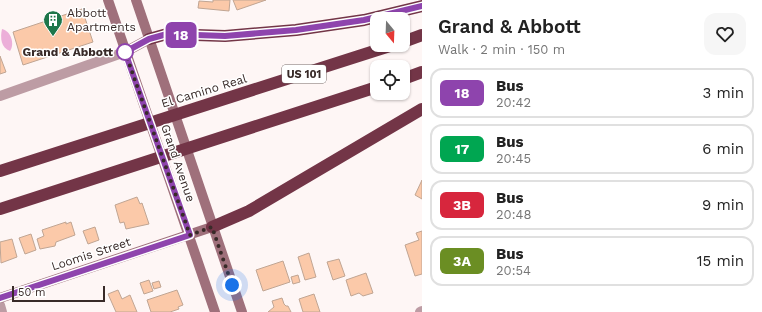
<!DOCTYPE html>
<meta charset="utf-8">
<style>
:root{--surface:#fff;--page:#f6f6f6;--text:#222;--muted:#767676;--line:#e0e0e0}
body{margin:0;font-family:"Work Sans",sans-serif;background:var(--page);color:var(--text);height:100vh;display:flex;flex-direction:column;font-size:15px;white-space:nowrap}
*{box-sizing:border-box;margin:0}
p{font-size:13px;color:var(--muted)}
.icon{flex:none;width:22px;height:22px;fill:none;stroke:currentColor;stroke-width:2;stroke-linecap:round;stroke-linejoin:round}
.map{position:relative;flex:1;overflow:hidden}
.side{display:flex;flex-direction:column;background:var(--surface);width:340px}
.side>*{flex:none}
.badge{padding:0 8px;border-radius:6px;font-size:14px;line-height:26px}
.needle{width:26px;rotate:161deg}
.fabs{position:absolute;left:370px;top:12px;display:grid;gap:8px}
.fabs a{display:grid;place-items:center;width:40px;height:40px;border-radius:8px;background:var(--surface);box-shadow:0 1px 3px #0004;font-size:20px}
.scale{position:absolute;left:12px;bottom:10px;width:93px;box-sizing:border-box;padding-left:4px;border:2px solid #382a28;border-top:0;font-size:11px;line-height:14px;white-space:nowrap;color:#382a28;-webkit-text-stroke:3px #fff;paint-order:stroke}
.you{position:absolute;width:20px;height:20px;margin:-10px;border:3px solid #fff;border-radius:50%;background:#1a73e8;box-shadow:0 0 0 6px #1a73e833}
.map>.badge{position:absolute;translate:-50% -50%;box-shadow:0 0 0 2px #fff}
.round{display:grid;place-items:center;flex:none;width:42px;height:42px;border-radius:12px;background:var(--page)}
.overview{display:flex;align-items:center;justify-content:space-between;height:68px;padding:0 16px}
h1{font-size:19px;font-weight:600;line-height:30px}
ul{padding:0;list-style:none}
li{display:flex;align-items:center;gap:12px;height:50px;margin:0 8px 6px;padding:0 8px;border:2px solid var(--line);border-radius:12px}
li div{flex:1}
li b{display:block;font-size:15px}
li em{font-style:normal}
li .badge{min-width:44px;font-weight:700;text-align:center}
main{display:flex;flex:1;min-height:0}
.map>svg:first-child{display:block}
</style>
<main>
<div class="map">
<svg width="422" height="312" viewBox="0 0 422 312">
<rect width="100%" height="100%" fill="#fef6f5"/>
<!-- water -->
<path fill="#ecafd9" d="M2,29C11,31 15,44 10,51C1,48 0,38 2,29Z"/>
<!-- building -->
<g fill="#fbc9a9" stroke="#c0a593">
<polygon points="213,0 230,0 229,11 198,8 199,1 213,2"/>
<polygon points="233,0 266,0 237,10"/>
<polygon points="82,9 93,42 23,65 13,32"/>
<polygon points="0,56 6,72 0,74"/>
<polygon points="422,180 422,199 415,195"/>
<polygon points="137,197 140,204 142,203 149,224 126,229 124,222 120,223 115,205"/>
<polygon points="66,222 66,224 71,222 75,235 56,242 55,246 40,249 37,239 44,236 42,230"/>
<polygon points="95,227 99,240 88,244 83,231"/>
<polygon points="422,231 422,274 415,276 405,245 419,240 416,233"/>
<polygon points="31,234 36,250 25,254 19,238"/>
<polygon points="12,239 17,257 1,263 0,242"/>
<polygon points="309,253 316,277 305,280 298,257"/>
<polygon points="339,259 345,276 333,280 327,262"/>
<polygon points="283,261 290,282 263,291 256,270"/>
<polygon points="366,273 373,293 363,296 359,293 351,296 346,280"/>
<polygon points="298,275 300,282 293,284 291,277"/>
<polygon points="149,280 153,291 144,294 140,283"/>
<polygon points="159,281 161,287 154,289 152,283"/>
<polygon points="118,290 122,299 130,295 137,312 116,312 108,294"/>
<polygon points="177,290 183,305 178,307 179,309 170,312 151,312 147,300"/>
<polygon points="314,294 320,312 303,312 299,299"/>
<polygon points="282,298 284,304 286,306 288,306 291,312 268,312 274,307 272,301"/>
</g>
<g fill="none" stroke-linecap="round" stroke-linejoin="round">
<!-- street -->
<g stroke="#bd9ca4" stroke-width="10">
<polyline points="0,96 125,52"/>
<polyline points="0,305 2,312"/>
<polyline points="420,312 422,311"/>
</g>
<!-- secondary -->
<g stroke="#9f707b" stroke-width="10">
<polyline points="108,0 215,312"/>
<polyline points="136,0 242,312"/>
<polyline points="125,52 149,39"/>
<polyline points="0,298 212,227"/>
</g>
<!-- highway -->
<g stroke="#733547" stroke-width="12">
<polyline points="149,39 167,34 225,36 296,30 364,20 422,6"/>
<polyline points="403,42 422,35"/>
<polyline points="403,79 422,72"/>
<polyline points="0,171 393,45"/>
<polyline points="0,209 377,87"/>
<polyline points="212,227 249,211 422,109"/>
</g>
</g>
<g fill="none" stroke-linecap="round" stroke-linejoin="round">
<defs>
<polyline id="line" points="0,298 190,235 125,52 149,39 167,34 225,36 296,30 364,20 422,6"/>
</defs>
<!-- line casing -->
<use href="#line" stroke="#fff" stroke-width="9"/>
<!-- line -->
<use href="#line" stroke="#8e44ad" stroke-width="6"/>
<!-- walk -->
<polyline stroke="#382a28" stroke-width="4" stroke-dasharray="0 7.2" points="125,52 190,235 212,227 232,285"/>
</g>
<!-- icons -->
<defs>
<symbol id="building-pin" viewBox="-11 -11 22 30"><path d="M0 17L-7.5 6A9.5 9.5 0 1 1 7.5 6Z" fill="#1e764a" stroke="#fff"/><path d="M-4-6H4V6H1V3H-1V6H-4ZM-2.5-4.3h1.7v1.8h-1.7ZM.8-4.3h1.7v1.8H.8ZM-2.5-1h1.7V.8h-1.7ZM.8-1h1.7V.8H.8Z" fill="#fff"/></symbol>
</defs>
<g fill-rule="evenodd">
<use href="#building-pin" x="42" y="9" width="22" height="30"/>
</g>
<!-- markers -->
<circle fill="#fff" stroke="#8e44ad" stroke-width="2" cx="125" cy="52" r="8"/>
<g text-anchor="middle" stroke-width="3" stroke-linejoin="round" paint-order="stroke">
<!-- shield labels -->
<rect fill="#fff" stroke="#746a68" stroke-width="1" x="282" y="65" width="44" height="18" rx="3"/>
<g font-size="11" font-weight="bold" fill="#382a28">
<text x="304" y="78">US 101</text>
</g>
<!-- poi labels -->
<g font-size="12" fill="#382a28" stroke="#fff" text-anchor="start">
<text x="67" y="17">Abbott<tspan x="67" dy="14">Apartments</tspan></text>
</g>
<!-- stop labels -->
<g font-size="12" font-weight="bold" fill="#382a28" stroke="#fff" text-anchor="end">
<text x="113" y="56">Grand &amp; Abbott</text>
</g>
<!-- street labels -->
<g font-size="12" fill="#382a28" stroke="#fff">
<text transform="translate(204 91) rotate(-17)" y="4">El Camino Real</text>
<text transform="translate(178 163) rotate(71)" y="4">Grand Avenue</text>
<text transform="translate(91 254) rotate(-18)" y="4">Loomis Street</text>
</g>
</g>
</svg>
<div class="fabs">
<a><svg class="needle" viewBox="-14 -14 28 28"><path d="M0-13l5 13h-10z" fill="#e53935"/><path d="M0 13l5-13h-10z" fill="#767676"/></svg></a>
<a><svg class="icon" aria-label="locate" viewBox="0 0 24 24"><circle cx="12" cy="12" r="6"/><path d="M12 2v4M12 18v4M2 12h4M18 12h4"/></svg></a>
</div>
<div class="scale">50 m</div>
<div class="you" style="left:232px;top:285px"></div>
<b class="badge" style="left:181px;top:35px;background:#8e44ad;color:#fff">18</b>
</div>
<section class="side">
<div class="overview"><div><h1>Grand &amp; Abbott</h1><p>Walk · 2 min · 150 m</p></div><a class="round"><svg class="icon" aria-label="heart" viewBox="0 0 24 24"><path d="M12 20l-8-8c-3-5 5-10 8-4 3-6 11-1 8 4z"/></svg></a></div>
<ul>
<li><span class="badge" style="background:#8e44ad;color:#fff">18</span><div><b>Bus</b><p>20:42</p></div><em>3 min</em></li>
<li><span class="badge" style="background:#00a651;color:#fff">17</span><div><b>Bus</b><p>20:45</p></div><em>6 min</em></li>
<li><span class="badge" style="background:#d7263d;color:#fff">3B</span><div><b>Bus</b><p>20:48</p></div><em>9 min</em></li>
<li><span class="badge" style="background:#6b8e23;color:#fff">3A</span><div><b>Bus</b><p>20:54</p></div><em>15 min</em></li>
</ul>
</section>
</main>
